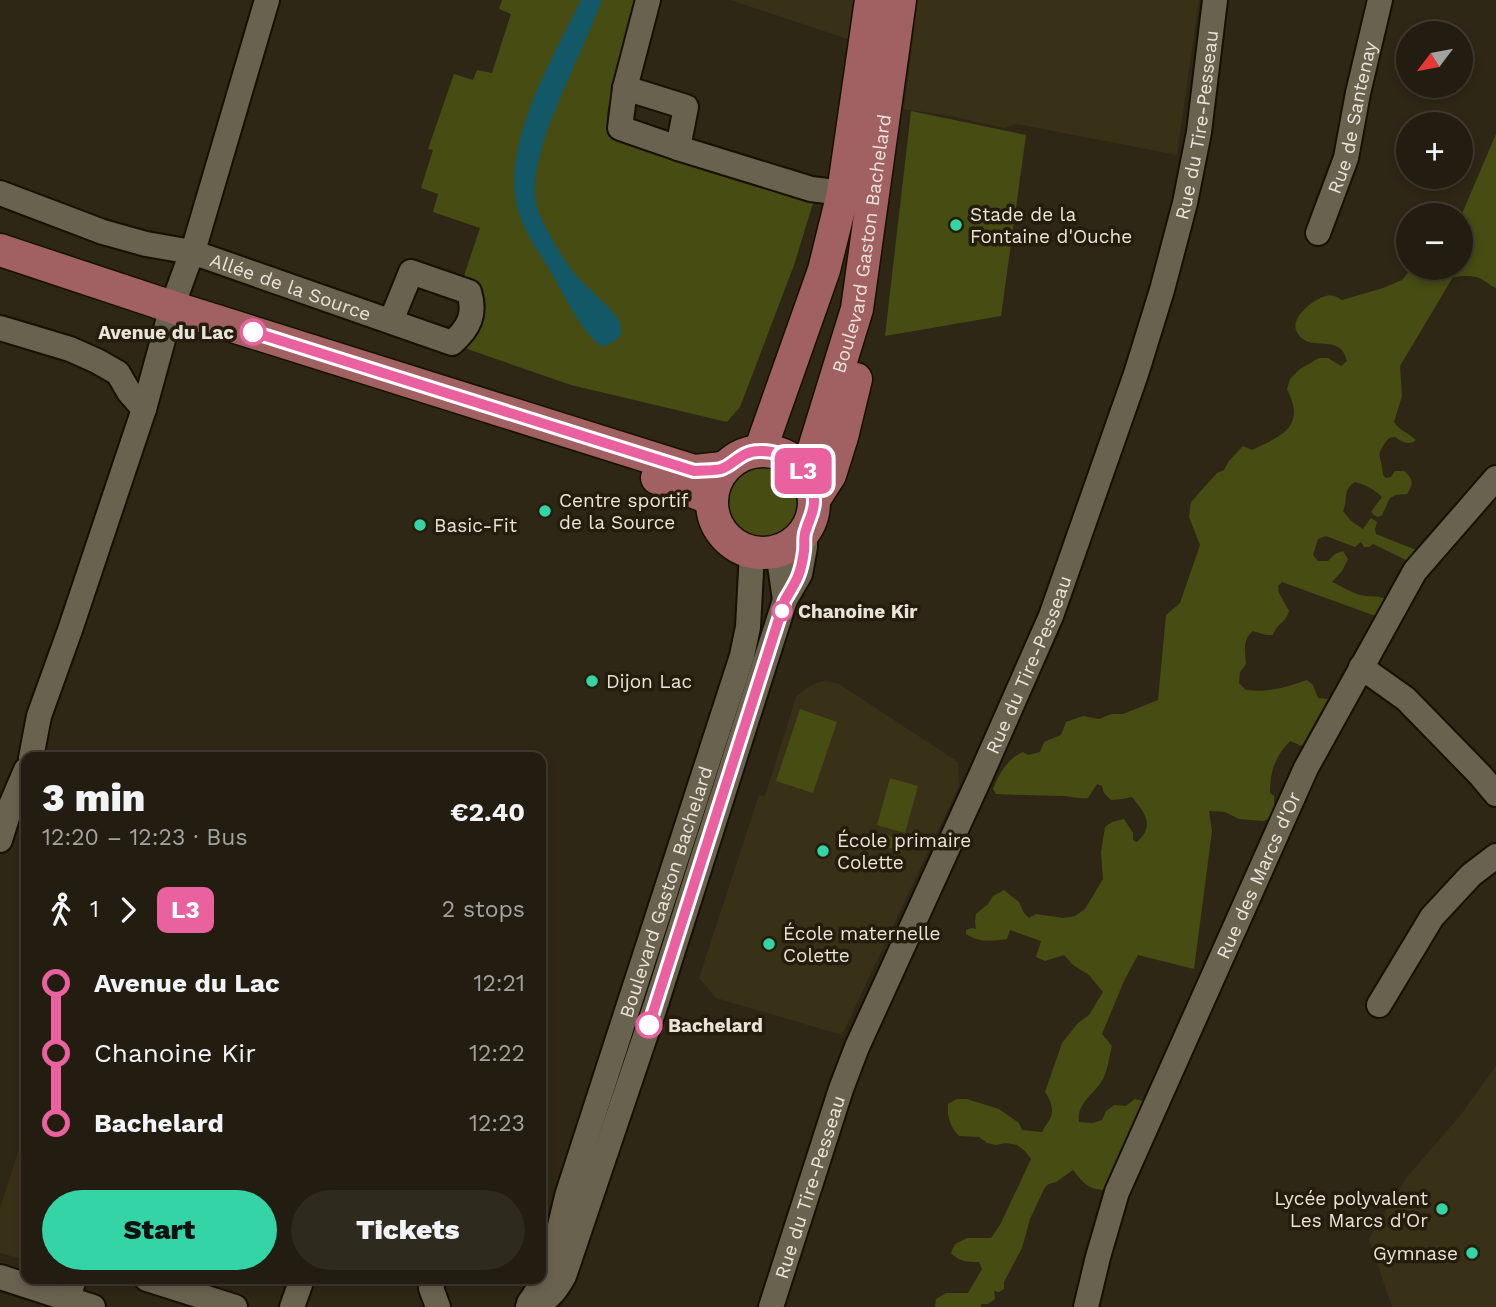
<!DOCTYPE html>
<meta charset="utf-8">
<style>
:root{--surface:#221d10;--page:#2e2a1e;--text:#f1f3f6;--muted:#a2a29f;--line:#3f3b30;--accent:#35d4a7}
body{margin:0;font-family:"Work Sans",sans-serif;background:var(--page);color:var(--text);height:100vh;display:flex;flex-direction:column;font-size:26px;white-space:nowrap}
*{box-sizing:border-box;margin:0}
p{font-size:23px;color:var(--muted)}
.icon{flex:none;width:38px;height:38px;fill:none;stroke:currentColor;stroke-width:2;stroke-linecap:round;stroke-linejoin:round}
.map{position:relative;flex:1;overflow:hidden}
.drawer{position:absolute;left:21px;top:752px;width:525px;height:532px;display:flex;flex-direction:column;background:var(--surface);border-radius:14px;box-shadow:0 4px 10px #0003,0 0 0 2px var(--line)}
.drawer>*{flex:none}
.badge{padding:0 14px;border-radius:10px;font-size:24px;line-height:46px}
.needle{width:46px;rotate:238deg}
.controls{position:absolute;left:1396px;top:21px;display:grid;gap:14px}
.controls a{display:grid;place-items:center;width:77px;height:77px;border-radius:50%;background:var(--surface);box-shadow:0 4px 10px #0003,0 0 0 2px var(--line);font-size:35px}
.map>.badge{position:absolute;translate:-50% -50%;box-shadow:0 0 0 4px #fff}
.legs{display:flex;align-items:center;gap:10px;height:77px;padding:0 21px;font-size:23px}
.legs p{margin-inline-start:auto}
.headline{display:flex;align-items:center;justify-content:space-between;height:119px;padding:0 21px}
h1{font-size:38px;font-weight:800;line-height:52px}
.action{display:flex;gap:14px;margin-top:auto;padding:14px 21px}
.action a{flex:1;height:80px;border-radius:42px;background:var(--accent);color:#111;font-size:28px;font-weight:800;line-height:80px;text-align:center}
.action a+a{background:var(--page);color:var(--text)}
ul{padding:0 21px;list-style:none}
li{display:flex;align-items:center;gap:24px;height:70px;font-size:26px}
li i{display:grid;place-items:center;width:10px;height:100%;margin:0 9px;background:currentColor}
li i::after{content:'';width:18px;height:18px;margin:-9px;border:5px solid;border-radius:50%;background:var(--surface)}
li p{margin-inline-start:auto}
li:first-child i{background:linear-gradient(#0000 50%,currentColor 0)}
li:last-child i{background:linear-gradient(currentColor 50%,#0000 0)}
.map>svg:first-child{display:block}
</style>
<div class="map">
<svg width="1496" height="1307" viewBox="0 0 1496 1307">
<rect width="100%" height="100%" fill="#2e2716"/>
<!-- built -->
<g fill="#393018">
<polygon points="730,0 853,0 851,40"/>
<polygon points="918,0 1199,0 1177,155 1017,124 1004,128 951,116 904,109"/>
<polygon points="826,681 839,684 958,762 959,786 842,1035 716,998 699,978 759,795 765,796 796,697 804,690 816,683"/>
<polygon points="1496,1066 1496,1307 1392,1307 1369,1239 1406,1178 1459,1117"/>
<polygon points="26,1127 26,1260 0,1253 0,1208"/>
</g>
<!-- green -->
<g fill="#474c13">
<polygon points="502,0 643,0 608,109 607,116 610,129 814,200 794,265 740,407 727,422 571,385 450,343 460,339 463,279 480,228 433,212 438,194 421,188 433,150 428,149 454,74 473,80 477,70 492,73 511,14 499,9"/>
<polygon points="911,111 1026,135 1001,316 885,336"/>
<path d="M1496,134V288C1490,286 1485,280 1479,278C1471,275 1461,276 1453,277L1400,366L1402,396L1394,422C1400,431 1408,433 1416,440C1408,446 1402,442 1395,437L1389,438C1373,457 1382,454 1383,475L1386,478L1391,477L1395,471H1404C1413,478 1414,484 1407,494L1396,495L1390,498L1382,515L1378,517L1374,515L1371,512L1382,497C1374,489 1366,485 1355,482C1341,491 1349,499 1343,511L1351,521L1363,529L1371,518L1377,522L1375,529L1376,534L1416,550L1408,561L1373,544L1369,547H1364L1361,542L1355,547L1326,536L1318,539L1313,555L1318,561H1328L1335,554L1343,551L1348,559L1342,571L1332,582C1341,586 1350,592 1360,595C1371,598 1379,594 1389,601L1381,618L1282,582L1278,586L1279,593L1289,611C1285,624 1278,622 1273,635H1266L1253,631C1242,640 1245,651 1246,664L1240,672L1239,683L1246,690C1266,693 1288,687 1307,680L1313,685L1318,698L1328,699L1302,746L1290,741C1275,756 1270,772 1270,793L1274,796V806L1270,819L1263,821L1239,819L1225,812L1209,811L1212,831L1194,969L1138,955L1124,981L1102,1034L1112,1046C1109,1057 1108,1069 1103,1079C1095,1094 1076,1103 1079,1122L1093,1123L1102,1120L1106,1111L1114,1105L1126,1106L1135,1099L1143,1101L1145,1109L1132,1126L1107,1190C1089,1190 1084,1184 1073,1170L1056,1182L1049,1184L1045,1187L1030,1219L1022,1248L1004,1282V1289L999,1292L994,1291L995,1299L988,1304H981V1307H935L936,1299L946,1293H968L982,1269L979,1262C967,1262 960,1262 951,1253L955,1244L967,1238H991L1000,1225L1031,1159L1025,1151L1017,1145L1006,1143L996,1145L987,1143L979,1137L959,1136C950,1127 947,1117 948,1104L957,1099H967L999,1109L1019,1123L1022,1130L1042,1132C1044,1128 1046,1125 1049,1121C1055,1112 1051,1100 1045,1092L1062,1043L1078,1023L1089,1015L1103,992L1089,975L1073,965L1064,955L1045,961L1036,957L1041,941L1010,930L1007,939C991,941 980,943 966,934V930L972,928L976,929L975,921L976,914L988,904L993,896L1004,890L1019,902L1024,913L1029,918L1036,914L1063,918L1075,916L1085,909L1103,879L1101,852L1105,827L1112,822L1124,819L1133,833V840L1137,842C1156,825 1144,812 1132,797L1123,799L1111,800L1104,793L1102,786L1097,784L1088,798C1080,799 1073,797 1065,796C1042,796 1019,795 996,794L993,789C999,774 1008,758 1023,752L1028,755L1040,752L1044,742L1061,735L1066,722L1083,716L1099,719L1112,714H1123L1158,700L1166,615L1180,603L1200,545L1189,517L1191,502L1217,473L1224,470L1229,461L1243,446L1252,450C1283,435 1306,427 1287,389L1290,379L1300,369L1319,358H1328L1341,366L1347,361C1340,330 1307,356 1296,330C1291,317 1315,298 1326,296C1332,294 1337,297 1342,300L1383,288L1402,280L1412,268H1461V216Z"/>
<circle cx="760" cy="501" r="40"/>
<polygon points="800,709 837,722 813,793 776,781"/>
<polygon points="890,778 918,786 905,833 877,825"/>
<polygon points="884,834 906,841 902,852 881,845"/>
</g>
<!-- water -->
<path fill="#135867" d="M581,0H602C594,20 586,40 577,59C561,98 526,165 537,207C542,224 562,257 573,272C582,284 617,312 620,323C621,326 620,330 621,334L615,341L602,347C580,330 565,296 551,272C540,254 527,236 520,216C496,152 553,57 581,0Z"/>
<g fill="none" stroke-linecap="round" stroke-linejoin="round">
<defs>
<g id="minor">
<polyline points="648,0 625,88 620,128 678,148 811,189 843,193"/>
<polyline points="625,88 686,107 678,148"/>
<path id="s1" d="M0,193L103,232L146,244L192,252L452,343C469,328 476,314 469,292L411,272L391,321"/>
<path id="s2" d="M1318,233L1346,158L1358,93L1380,0"/>
<polyline points="0,328 70,349 97,361 118,373 129,392 144,409"/>
<polyline points="778,551 785,600"/>
<polyline points="1361,667 1406,699 1481,776 1496,794"/>
<polyline points="31,758 39,716 70,630 144,409 172,307 196,241 267,0"/>
<polyline points="0,840 11,805 26,770"/>
<polyline points="1379,1005 1432,917 1471,875 1496,856"/>
<polyline points="0,1277 68,1299"/>
<polyline points="74,1279 68,1299 93,1307"/>
<polyline points="147,1279 235,1307"/>
<polyline points="434,1279 431,1288 438,1307"/>
<path id="s3" d="M529,1303C553,1272 558,1230 568,1193L742,656L748,627L752,552"/>
<polyline points="292,1307 302,1279"/>
<path d="M528,1307C548,1299 553,1296 564,1276L655,1007L785,600L800,574L805,547V531"/>
<path id="s4" d="M771,1307L841,1089L857,1047L981,775L1051,616L1136,374L1162,290L1185,203L1199,132L1215,0"/>
<path id="s5" d="M1086,1307L1098,1257L1117,1192L1306,768L1415,571L1496,478"/>
</g>
<g id="major">
<polyline points="0,250 172,307 694,471 723,468"/>
<polyline points="760,451 824,270 843,193 871,0"/>
<circle cx="763" cy="502" r="51"/>
<polyline points="657,478 712,499"/>
<path id="s6" d="M811,484L812,455L857,309L900,0"/>
<polyline points="814,500 830,475 842,437 856,379"/>
</g>
</defs>
<!-- minor casing -->
<use href="#minor" stroke="#161002" stroke-width="28"/>
<!-- major casing -->
<use href="#major" stroke="#161002" stroke-width="35"/>
<!-- minor -->
<use href="#minor" stroke="#69624f" stroke-width="24"/>
<!-- major -->
<use href="#major" stroke="#a16062" stroke-width="32"/>
</g>
<g fill="none" stroke-linecap="round" stroke-linejoin="round">
<defs>
<path id="line-1" d="M253,332L694,471C703,470 713,471 721,469C734,465 741,451 759,451C787,450 812,471 814,499C815,511 809,519 806,530C803,536 805,544 804,551C801,574 797,580 785,600L649,1025"/>
</defs>
<!-- line-1 casing -->
<use href="#line-1" stroke="#fff" stroke-width="16"/>
<!-- line-1 -->
<use href="#line-1" stroke="#ea619f" stroke-width="10"/>
</g>
<!-- markers -->
<g fill="#35d4a7" stroke="#241d0c" stroke-width="2.5">
<circle cx="956" cy="225" r="7"/>
<circle cx="545" cy="511" r="7"/>
<circle cx="420" cy="525" r="7"/>
<circle cx="592" cy="681" r="7"/>
<circle cx="823" cy="851" r="7"/>
<circle cx="769" cy="944" r="7"/>
<circle cx="1442" cy="1209" r="7"/>
<circle cx="1472" cy="1253" r="7"/>
</g>
<g fill="#fff" stroke="#ea619f" stroke-width="3.5">
<circle cx="253" cy="332" r="12"/>
<circle cx="782" cy="611" r="9"/>
<circle cx="649" cy="1025" r="12"/>
</g>
<g text-anchor="middle" stroke-width="7" stroke-linejoin="round" paint-order="stroke">
<!-- street labels -->
<g font-size="19" fill="#e8e4d9" stroke="#241d0c">
<text dy="7" stroke="none"><textPath href="#s2" startOffset="121">Rue de Santenay</textPath></text>
<text dy="7" stroke="none"><textPath href="#s4" startOffset="1260">Rue du Tire-Pesseau</textPath></text>
<text dy="7" stroke="none"><textPath href="#s6" startOffset="247">Boulevard Gaston Bachelard</textPath></text>
<text dy="7" stroke="none"><textPath href="#s1" startOffset="306">Allée de la Source</textPath></text>
<text dy="7" stroke="none"><textPath href="#s4" startOffset="693">Rue du Tire-Pesseau</textPath></text>
<text dy="7" stroke="none"><textPath href="#s5" startOffset="466">Rue des Marcs d'Or</textPath></text>
<text dy="7" stroke="none"><textPath href="#s3" startOffset="434">Boulevard Gaston Bachelard</textPath></text>
<text dy="7" stroke="none"><textPath href="#s4" startOffset="126">Rue du Tire-Pesseau</textPath></text>
</g>
<!-- poi labels -->
<g font-size="19" fill="#e8e4d9" stroke="#241d0c" text-anchor="start">
<text x="970" y="221">Stade de la<tspan x="970" dy="22">Fontaine d'Ouche</tspan></text>
<text x="559" y="507">Centre sportif<tspan x="559" dy="22">de la Source</tspan></text>
<text x="434" y="532">Basic-Fit</text>
<text x="606" y="688">Dijon Lac</text>
<text x="837" y="847">École primaire<tspan x="837" dy="22">Colette</tspan></text>
<text x="783" y="940">École maternelle<tspan x="783" dy="22">Colette</tspan></text>
<text x="1428" y="1205" text-anchor="end">Lycée polyvalent<tspan x="1428" dy="22">Les Marcs d'Or</tspan></text>
<text x="1458" y="1260" text-anchor="end">Gymnase</text>
</g>
<!-- stop labels -->
<g font-size="19" font-weight="bold" fill="#e8e4d9" stroke="#241d0c" text-anchor="start">
<text x="234" y="339" text-anchor="end">Avenue du Lac</text>
<text x="798" y="618">Chanoine Kir</text>
<text x="668" y="1032">Bachelard</text>
</g>
</g>
</svg>
<div class="controls">
<a><svg class="needle" viewBox="-14 -14 28 28"><path d="M0-13l5 13h-10z" fill="#e53935"/><path d="M0 13l5-13h-10z" fill="#a2a29f"/></svg></a>
<a>+</a>
<a>−</a>
</div>
<b class="badge" style="left:803px;top:471px;background:#ea619f;color:#fff">L3</b>
<section class="drawer">
<div class="headline"><div><h1>3 min</h1><p>12:20 – 12:23 · Bus</p></div><b>€2.40</b></div>
<div class="legs"><svg class="icon" aria-label="walk" viewBox="0 0 24 24"><circle cx="13" cy="4" r="2"/><path d="M13 8l-2 6 4 7M11 14l-3 7M7 12l3-4h3l4 4"/></svg>1<svg class="icon" aria-label="forward" viewBox="0 0 24 24"><path d="M9 5l7 7-7 7"/></svg><b class="badge" style="background:#ea619f;color:#fff">L3</b><p>2 stops</p></div>
<ul>
<li><i style="color:#ea619f"></i><b>Avenue du Lac</b><p>12:21</p></li>
<li><i style="color:#ea619f"></i><span>Chanoine Kir</span><p>12:22</p></li>
<li><i style="color:#ea619f"></i><b>Bachelard</b><p>12:23</p></li>
</ul>
<div class="action"><a>Start</a><a>Tickets</a></div>
</section>
</div>
